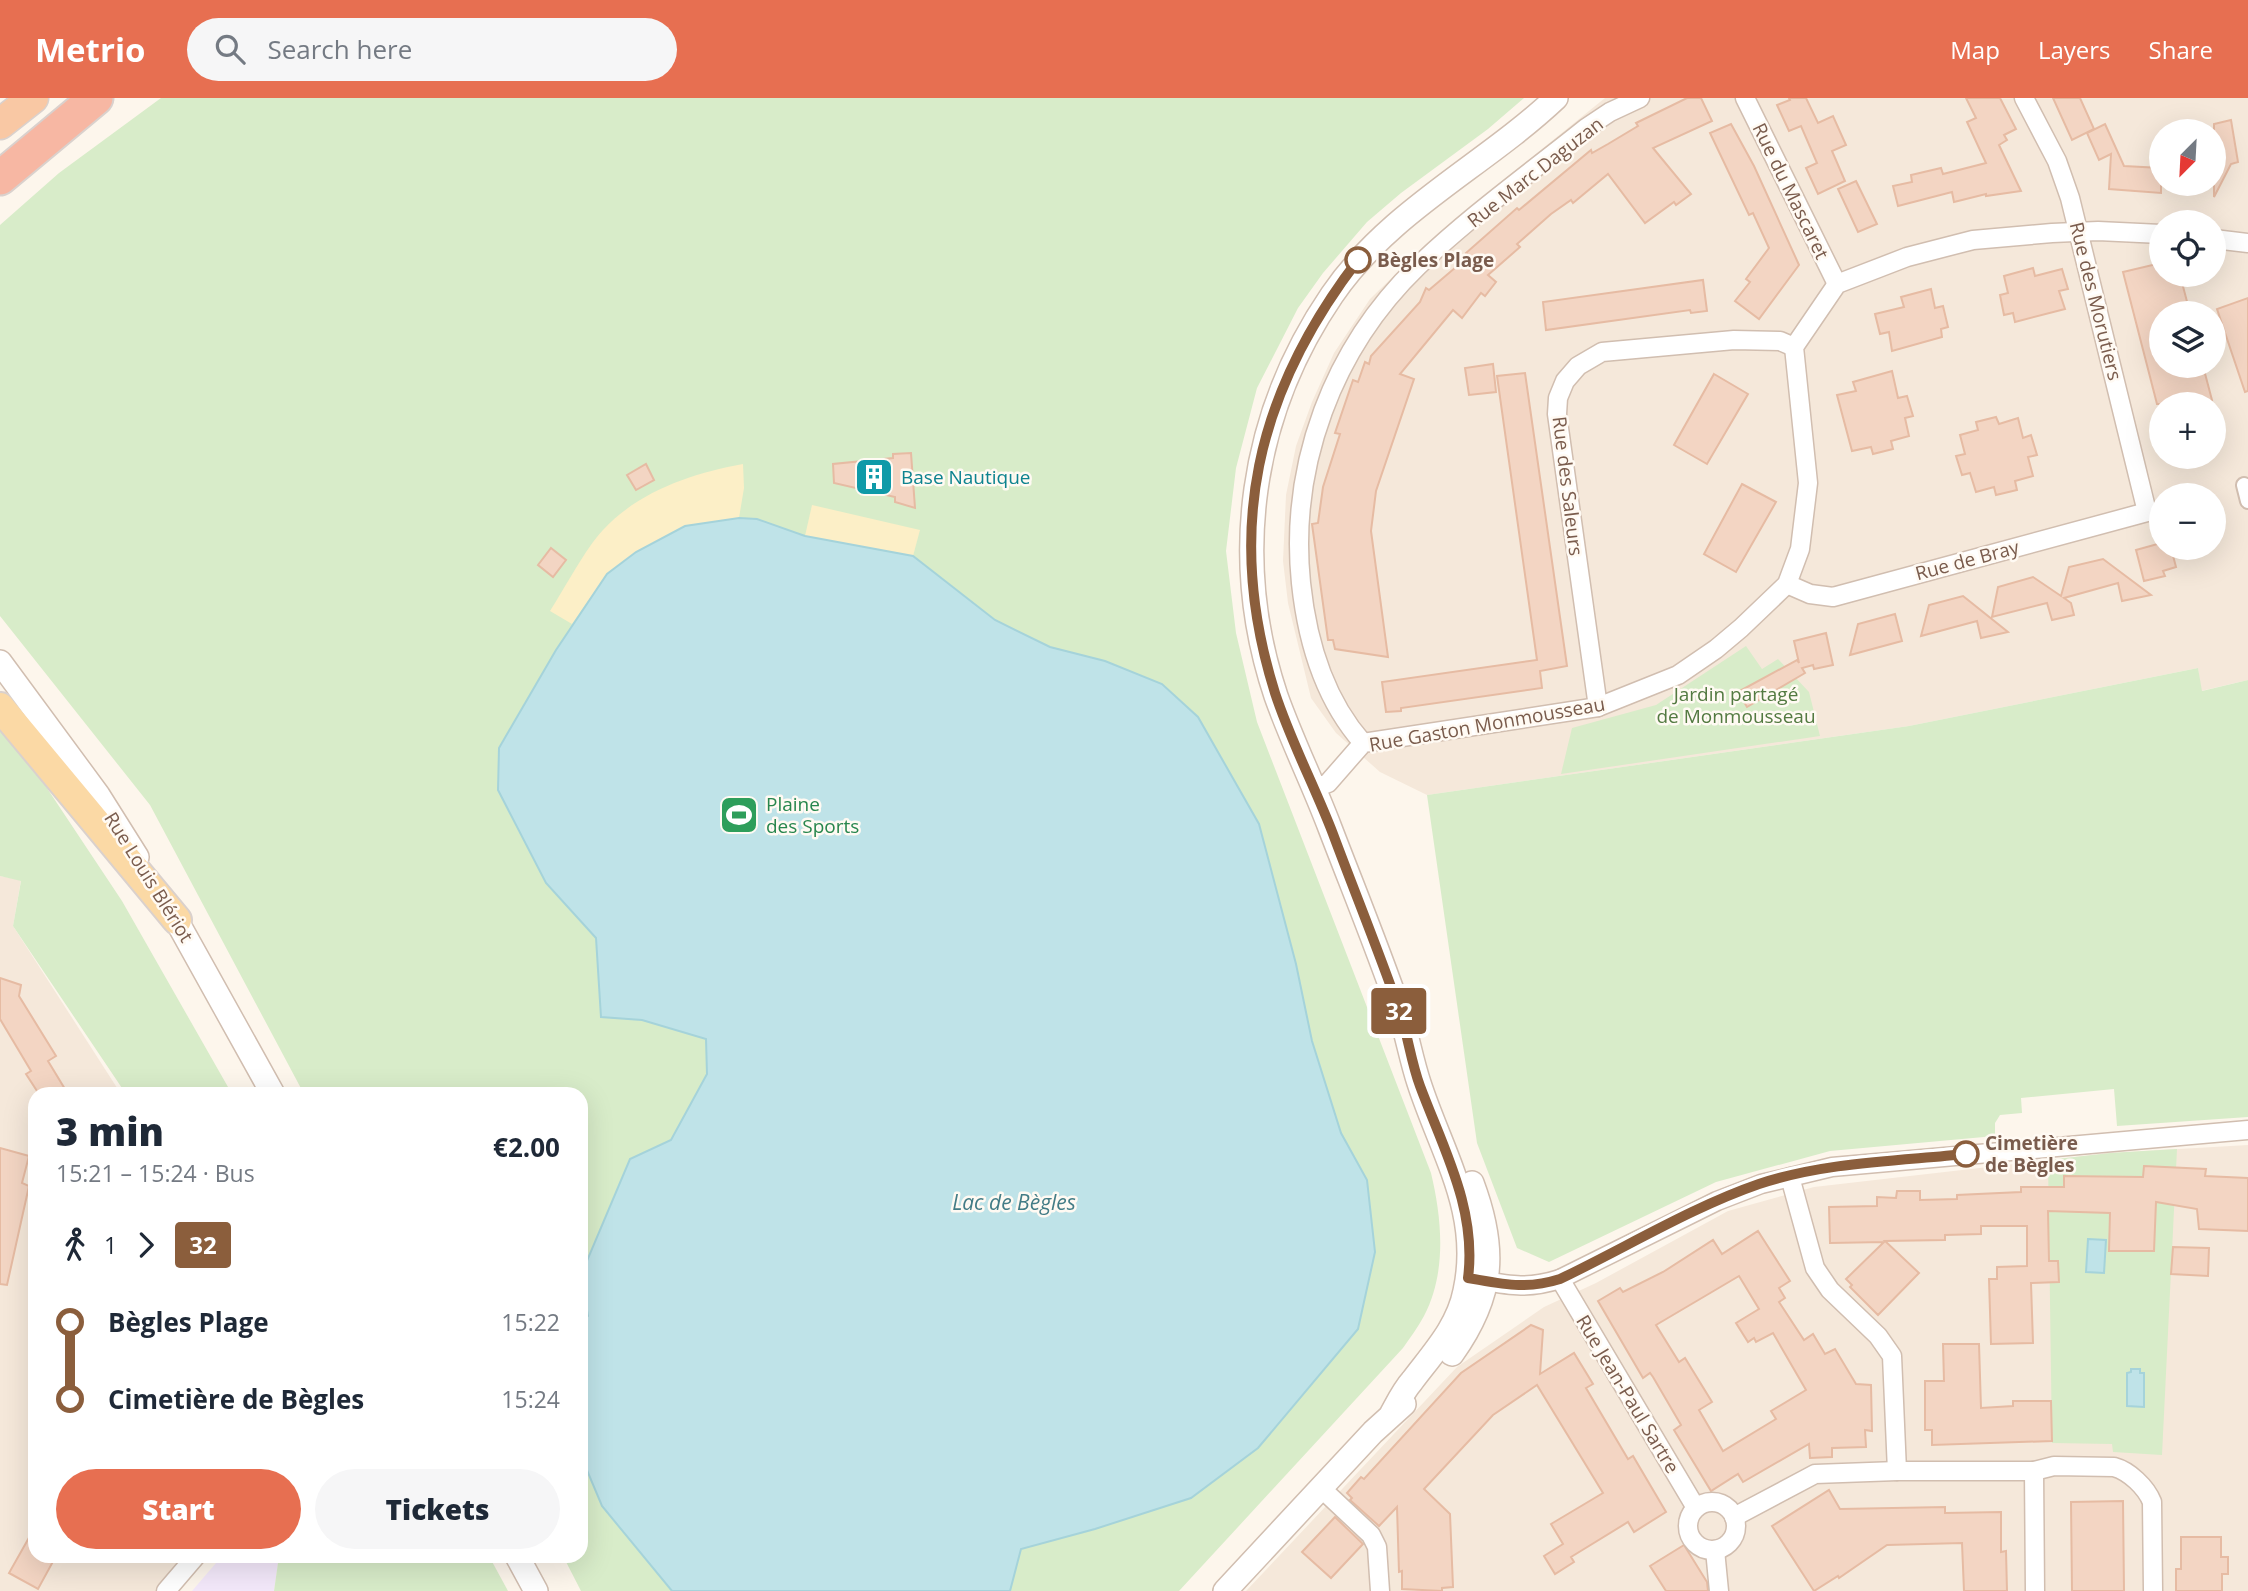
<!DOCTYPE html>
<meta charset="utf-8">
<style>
:root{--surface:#fff;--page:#f6f6f7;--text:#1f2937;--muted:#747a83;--accent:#e76f51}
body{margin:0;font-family:"Open Sans",sans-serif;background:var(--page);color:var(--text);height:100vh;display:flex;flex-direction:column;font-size:26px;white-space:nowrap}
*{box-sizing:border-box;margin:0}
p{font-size:23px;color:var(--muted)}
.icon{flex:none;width:38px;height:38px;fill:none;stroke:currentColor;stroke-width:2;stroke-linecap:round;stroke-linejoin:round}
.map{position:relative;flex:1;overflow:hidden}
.panel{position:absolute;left:28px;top:989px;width:560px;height:476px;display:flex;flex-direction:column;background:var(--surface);border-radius:21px;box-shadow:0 7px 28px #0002}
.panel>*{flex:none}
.badge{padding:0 14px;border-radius:5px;font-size:24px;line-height:46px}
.needle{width:46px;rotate:204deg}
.buttons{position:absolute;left:2149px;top:21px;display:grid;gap:14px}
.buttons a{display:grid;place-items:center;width:77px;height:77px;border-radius:50%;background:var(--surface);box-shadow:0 7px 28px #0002;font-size:35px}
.map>.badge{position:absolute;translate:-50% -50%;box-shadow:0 0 0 4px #fff}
.legs{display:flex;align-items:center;gap:10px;height:77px;padding:0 28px;font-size:23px}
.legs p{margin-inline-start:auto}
.summary{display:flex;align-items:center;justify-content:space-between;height:119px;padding:0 28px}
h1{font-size:38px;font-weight:800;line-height:52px}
.action{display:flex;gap:14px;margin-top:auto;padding:14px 28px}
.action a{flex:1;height:80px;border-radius:42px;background:var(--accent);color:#fff;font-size:28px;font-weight:800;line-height:80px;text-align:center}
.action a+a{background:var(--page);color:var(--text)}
ul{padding:0 28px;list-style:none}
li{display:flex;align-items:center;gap:24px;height:77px;font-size:26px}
li i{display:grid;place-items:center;width:10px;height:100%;margin:0 9px;background:currentColor}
li i::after{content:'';width:18px;height:18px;margin:-9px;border:5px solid;border-radius:50%;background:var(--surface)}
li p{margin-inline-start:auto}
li:first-child i{background:linear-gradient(#0000 50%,currentColor 0)}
li:last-child i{background:linear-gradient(currentColor 50%,#0000 0)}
header{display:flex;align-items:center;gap:42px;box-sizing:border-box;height:98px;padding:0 35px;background:var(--accent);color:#fff}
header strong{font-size:33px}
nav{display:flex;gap:38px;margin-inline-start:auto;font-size:24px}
.search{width:490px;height:63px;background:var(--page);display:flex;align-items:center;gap:18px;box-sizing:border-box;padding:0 24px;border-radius:38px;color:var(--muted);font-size:26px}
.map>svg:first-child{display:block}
</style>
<header>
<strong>Metrio</strong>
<div class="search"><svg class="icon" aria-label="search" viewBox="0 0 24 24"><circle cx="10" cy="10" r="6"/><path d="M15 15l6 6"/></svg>Search here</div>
<nav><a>Map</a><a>Layers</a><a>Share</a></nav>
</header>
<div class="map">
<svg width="2248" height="1493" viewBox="0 0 2248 1493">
<rect width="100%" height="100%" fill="#fdf6ec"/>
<!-- residential -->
<g fill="#f5e8da" fill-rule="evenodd">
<path d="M1605,0H2248V582L2201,593L2198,570L1909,628L1427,697L1380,674L1336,635L1311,600L1288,505L1283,463L1286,397L1296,348L1312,304L1334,255L1370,201L1410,162L1480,101ZM2161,33H2214V86H2161ZM2161,124H2214V177H2161ZM2161,215H2214V268H2161ZM2161,306H2214V359H2161ZM2161,397H2214V450H2161Z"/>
<polygon points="0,778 21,782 13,828 121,996 35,996 35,1458 196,1458 166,1493 0,1493"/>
<polygon points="2248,1047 2248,1493 1246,1493 1457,1269 1544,1209 1596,1185 1728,1113 1814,1089 2110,1055"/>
</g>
<!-- education -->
<polygon fill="#f3e8fa" points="222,1458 279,1458 274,1493 192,1493"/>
<!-- green -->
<g fill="#d8ecc9">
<path d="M161,0H1524L1488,31L1401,95L1367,124L1323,175L1298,210L1257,290L1236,370L1226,453L1236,535L1257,624L1431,1075C1442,1121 1447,1174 1424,1218C1418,1229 1410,1240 1403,1250L1179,1493H581L563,1458H581V996H304L150,707L0,518V127L59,75Z"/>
<polygon points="1746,548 1762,571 1778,561 1809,594 1820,638 1561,676 1572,630 1656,607"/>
<polygon points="2198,570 2202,593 2248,582 2248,1019 2117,1028 2114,991 2021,1000 2022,1015 2000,1017 1995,1025 1995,1038 1830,1053 1716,1084 1549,1164 1517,1150 1477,1045 1427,697 1909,628"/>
<polygon points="0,626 13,639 122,803 232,996 126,996 13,828 21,783 0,778"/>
<polygon points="2177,1051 2162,1357 2113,1354 2112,1346 2052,1345 2048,1062 2110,1055"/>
<polygon points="279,1458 489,1458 508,1493 274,1493"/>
</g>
<!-- sand -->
<g fill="#fcefc7">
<path d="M743,366L744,390L739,420L685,428L607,476L572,526L550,513C565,490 585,451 603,432C639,393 693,375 743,366Z"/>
<polygon points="812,407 920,432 913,458 805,438"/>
</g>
<!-- water -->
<g fill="#bfe3e8" stroke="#a5d3da" stroke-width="2">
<polygon points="739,420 757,421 805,438 913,458 995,522 1050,549 1105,563 1162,586 1198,619 1259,726 1296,866 1312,943 1341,1035 1367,1082 1375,1154 1358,1231 1258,1350 1191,1400 1095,1431 1021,1451 1010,1493 672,1493 602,1408 581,1358 581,1225 588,1218 581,1177 630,1061 671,1042 707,976 706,941 642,922 601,919 596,840 546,785 498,692 499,650 556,552 607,476 636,454 685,428"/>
<polygon points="2088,1141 2106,1142 2104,1175 2086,1174"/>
<polygon points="2131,1271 2140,1271 2140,1275 2144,1275 2144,1309 2127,1308 2127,1275 2131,1274"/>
</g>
<!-- building -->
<g fill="#f3d5c3" stroke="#e6bba3" stroke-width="2" fill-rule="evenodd">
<polygon points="1687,0 1701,0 1712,23 1653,50 1691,96 1676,107 1674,104 1645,125 1608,76 1573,105 1571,102 1551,116 1517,146 1520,149 1488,177 1496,184 1485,198 1481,195 1462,220 1453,212 1400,276 1414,281 1376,393 1371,433 1388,559 1335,551 1333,542 1328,542 1312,426 1318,425 1323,389 1340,336 1335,335 1353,282 1358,284 1365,264 1369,266 1371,258 1420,204 1426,190 1429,192 1469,158 1466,155 1517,110 1519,112 1591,52 1592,55 1608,46 1638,28 1636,25"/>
<polygon points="1789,0 1806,0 1818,25 1833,18 1846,47 1832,53 1845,83 1818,96 1806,70 1817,65 1801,28 1789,33 1777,7 1790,2"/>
<polygon points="1966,0 2000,0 2016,31 2004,37 2007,42 1999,47 2021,93 1986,98 1986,96 1954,104 1952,94 1898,108 1893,88 1912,84 1911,77 1941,70 1943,76 1986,65 1967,24 1976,20"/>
<polygon points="2053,0 2080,0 2094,31 2072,42"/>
<polygon points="2231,22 2238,64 2231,66 2214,99 2214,26"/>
<polygon points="1731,26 1754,68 1799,167 1759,221 1735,203 1750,184 1746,181 1769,150 1753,115 1749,117 1710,35"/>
<polygon points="2105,26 2124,68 2161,70 2161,95 2109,91 2111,56 2099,62 2087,35"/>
<polygon points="1856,83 1877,126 1858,134 1838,91"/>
<polygon points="2161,165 2161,177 2180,177 2190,215 2161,215 2161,268 2203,268 2212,302 2197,306 2157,306 2123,174"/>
<polygon points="2033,170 2035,178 2062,171 2068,191 2059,193 2065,211 2015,224 2013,215 2004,217 2000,197 2008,195 2004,178"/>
<polygon points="1703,182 1707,213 1691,215 1690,212 1546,232 1543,204"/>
<polygon points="1931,191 1935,210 1943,208 1948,229 1941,231 1942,239 1892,253 1889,234 1880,236 1875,216 1904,209 1901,199"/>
<polygon points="2248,200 2248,293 2245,294 2217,211"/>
<polygon points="1493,266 1496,294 1469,297 1465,270"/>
<polygon points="1892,273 1898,300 1907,298 1913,318 1905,320 1909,338 1891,343 1893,351 1873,356 1871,349 1852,353 1837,297 1856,293 1853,284"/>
<polygon points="1525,275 1567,568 1540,573 1542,590 1401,610 1401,613 1386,614 1382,584 1537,562 1497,278"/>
<polygon points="1714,276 1748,296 1707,366 1674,347"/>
<polygon points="1996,319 1999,326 2018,320 2023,340 2031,337 2037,357 2028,359 2033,378 2015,383 2017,392 1996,397 1994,389 1976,394 1970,375 1962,377 1956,358 1965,356 1960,337 1978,332 1976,324"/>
<polygon points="911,355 915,410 895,404 895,399 834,385 833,366 893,360 893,356"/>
<polygon points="646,366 654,382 636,392 627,377"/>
<polygon points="1742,386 1776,404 1736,474 1704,456"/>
<polygon points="2161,445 2161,450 2171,450 2176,469 2163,473 2165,478 2144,483 2136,452"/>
<polygon points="551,450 566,462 553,479 538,467"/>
<polygon points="2103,461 2151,497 2122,503 2118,485 2064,500 2071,505 2074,517 2052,522 2047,505 1992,519 1998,489 2033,479 2061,498 2069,469"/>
<polygon points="1963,498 2008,534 1981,540 1977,523 1921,538 1929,507"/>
<polygon points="1895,516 1902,543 1850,557 1858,526"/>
<polygon points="1826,535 1833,567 1814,571 1813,567 1802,570 1805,575 1747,609 1738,594 1797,562 1799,565 1794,543"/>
<polygon points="0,880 21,887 19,898 56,958 48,963 68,996 39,996 26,976 31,973 0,921"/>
<polygon points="0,1050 29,1058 22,1085 29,1088 7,1187 0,1186"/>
<polygon points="2144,1068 2206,1071 2205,1078 2248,1080 2248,1133 2199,1131 2197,1111 2156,1104 2154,1153 2109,1153 2110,1115 2048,1113 2049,1163 2058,1163 2059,1184 2031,1185 2033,1245 1991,1246 1989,1181 1997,1181 1997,1169 2027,1168 2027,1128 1981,1128 1981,1136 1945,1137 1945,1142 1885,1143 1919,1175 1878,1217 1850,1189 1852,1187 1846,1181 1884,1144 1830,1145 1829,1109 1877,1108 1877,1099 1896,1100 1897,1093 1920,1093 1920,1102 1957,1101 1957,1097 2021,1094 2021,1089 2064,1089 2064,1078 2143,1079"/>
<path d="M1758,1133L1790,1183L1779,1190L1785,1200L1779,1204L1804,1242L1813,1236L1825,1256L1835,1251L1856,1286L1871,1287L1872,1333L1865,1332L1866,1349L1832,1350V1359L1810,1360L1809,1346L1743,1384L1738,1376L1711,1393L1674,1332L1681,1327L1653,1279L1650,1275L1643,1280L1598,1203L1620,1190L1623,1194L1663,1174L1713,1142L1722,1156ZM1739,1178L1759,1211L1736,1225L1748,1244L1754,1240L1756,1244L1773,1235L1806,1292L1771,1313L1776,1321L1723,1353L1699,1312L1712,1304L1685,1260L1679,1264L1656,1227Z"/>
<polygon points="2173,1149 2209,1150 2208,1178 2171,1176"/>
<polygon points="1531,1227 1543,1232 1540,1276 1574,1255 1593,1286 1586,1290 1628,1361 1633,1358 1666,1414 1634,1434 1628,1424 1571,1459 1574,1464 1555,1476 1544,1458 1563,1446 1551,1426 1603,1395 1537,1287 1493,1317 1424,1391 1450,1416 1453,1489 1442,1490 1442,1493 1402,1491 1402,1473 1399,1474 1397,1409 1379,1428 1350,1402 1352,1400 1347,1395 1361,1379 1364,1381 1461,1275"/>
<polygon points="1943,1246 1979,1246 1981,1310 2013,1308 2013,1303 2051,1303 2052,1343 1932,1347 1932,1332 1925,1332 1925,1283 1944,1283"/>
<polygon points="1829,1392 1840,1411 1945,1409 1945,1415 2001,1414 2001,1454 2006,1453 2007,1493 1964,1493 1962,1445 1887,1447 1839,1480 1838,1478 1814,1493 1772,1428"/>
<polygon points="2123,1403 2124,1493 2072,1493 2071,1404"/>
<polygon points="1335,1419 1363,1446 1331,1480 1302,1454"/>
<polygon points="35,1429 35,1458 56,1458 38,1491 9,1475"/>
<polygon points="2181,1439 2221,1439 2221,1459 2228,1459 2228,1476 2222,1476 2222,1493 2176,1493 2176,1471 2181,1471"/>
<polygon points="1684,1447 1707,1484 1708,1493 1666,1493 1650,1468"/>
</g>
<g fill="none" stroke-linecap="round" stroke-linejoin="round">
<defs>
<polyline id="pedestrian" points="2244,387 2248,403"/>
<g id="minor">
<polyline points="1745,0 1837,186"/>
<polyline points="2214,141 2248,145"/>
<polyline points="1787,486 1810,496 1833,499 2147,414 2070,100 2057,63 2024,0"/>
<polyline points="1598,609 1557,316 1558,300 1565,283 1578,268 1602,254 1734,242 1780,243 1794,249"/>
<path d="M1363,645C1324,601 1307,542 1301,485C1289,367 1333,250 1418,168C1470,118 1530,75 1586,30L1610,14L1640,0"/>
<polyline points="1315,690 1328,685 1363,645 1598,609 1678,577 1716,551 1741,530 1787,486 1800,451 1808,385 1794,249 1837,186 1907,159 1973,142 2052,135 2098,133 2161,136"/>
<polyline points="1790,1079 1815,1170 1830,1192 1878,1238 1892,1258 1897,1373"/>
<path d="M1473,1181C1508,1187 1526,1192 1560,1181L1717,1103L1761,1086L1832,1069L2248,1032"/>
<polyline points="1560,1181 1696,1410"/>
<path d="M2034,1373L2054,1368L2114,1369C2129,1373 2146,1389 2152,1404L2153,1493"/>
<polyline points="1321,1390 1371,1437 1377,1449 1380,1493"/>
<circle cx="1712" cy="1428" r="24"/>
<polyline points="1734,1419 1815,1376 1897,1373 2034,1373 2035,1493"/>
<polyline points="1715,1452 1719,1493"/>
<polyline points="166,1493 196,1458"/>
</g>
<g id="tertiary">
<polyline points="0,564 98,697 137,759"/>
<polyline points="169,809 273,996"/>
<path d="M1452,1256C1494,1197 1497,1152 1472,1085"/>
<path d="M1392,1315C1398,1304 1404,1292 1412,1283C1433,1255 1458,1229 1465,1193C1482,1115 1442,1056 1419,985C1411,961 1407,936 1399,912C1378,851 1353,790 1330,730C1313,685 1292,643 1276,598C1230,461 1250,317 1332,197C1389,113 1484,68 1556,0"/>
<polyline points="517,1458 536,1493"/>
<polyline points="1225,1493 1373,1334 1404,1306"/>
</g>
<polyline id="primary" points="0,609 177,822"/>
<polyline id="trunk" points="0,26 33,0"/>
<polyline id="motorway" points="0,80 96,0"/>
</defs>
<!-- pedestrian casing -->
<use href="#pedestrian" stroke="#d1beb0" stroke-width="18"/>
<!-- minor casing -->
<use href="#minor" stroke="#d1beb0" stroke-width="21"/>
<!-- tertiary casing -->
<use href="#tertiary" stroke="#d1beb0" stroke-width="26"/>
<!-- primary casing -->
<use href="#primary" stroke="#dad1cd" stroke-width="32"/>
<!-- trunk casing -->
<use href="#trunk" stroke="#dad1cd" stroke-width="33"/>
<!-- motorway casing -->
<use href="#motorway" stroke="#dad1cd" stroke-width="37"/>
<!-- pedestrian -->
<use href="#pedestrian" stroke="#fff" stroke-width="14"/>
<!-- minor -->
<use href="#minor" stroke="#fff" stroke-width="18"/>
<!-- tertiary -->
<use href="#tertiary" stroke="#fff" stroke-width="23"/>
<!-- primary -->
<use href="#primary" stroke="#fbd9a5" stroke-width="28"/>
<!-- trunk -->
<use href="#trunk" stroke="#f9c8a4" stroke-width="30"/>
<!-- motorway -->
<use href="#motorway" stroke="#f7b7a3" stroke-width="33"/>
</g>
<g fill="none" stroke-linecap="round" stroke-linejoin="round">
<defs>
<path id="line-1" d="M1358,162C1256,295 1224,433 1275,595C1291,644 1315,689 1333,736C1355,795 1379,854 1400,914C1408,938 1411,964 1420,988C1443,1050 1477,1111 1468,1180C1503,1186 1525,1192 1560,1181C1625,1150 1692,1109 1759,1086C1825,1064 1898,1063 1966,1056"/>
</defs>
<!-- line-1 casing -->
<use href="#line-1" stroke="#fff" stroke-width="16"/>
<!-- line-1 -->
<use href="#line-1" stroke="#8b5e3c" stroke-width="10"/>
</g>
<!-- icons -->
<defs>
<symbol id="building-square" viewBox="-11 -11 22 22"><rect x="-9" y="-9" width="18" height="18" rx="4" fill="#0f9aa8" stroke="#fffaf3"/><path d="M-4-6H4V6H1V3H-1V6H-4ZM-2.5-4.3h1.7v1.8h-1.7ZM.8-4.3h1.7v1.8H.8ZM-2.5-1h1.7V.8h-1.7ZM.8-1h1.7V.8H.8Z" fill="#fff"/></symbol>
<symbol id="stadium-square" viewBox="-11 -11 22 22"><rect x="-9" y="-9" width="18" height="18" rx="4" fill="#2e9e5b" stroke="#fffaf3"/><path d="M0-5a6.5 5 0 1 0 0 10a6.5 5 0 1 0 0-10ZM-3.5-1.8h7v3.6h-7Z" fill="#fff"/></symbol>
</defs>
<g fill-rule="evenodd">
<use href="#building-square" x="852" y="357" width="44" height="44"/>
<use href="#stadium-square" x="717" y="695" width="44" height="44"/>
</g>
<!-- markers -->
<g fill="#fff" stroke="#8b5e3c" stroke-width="3.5">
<circle cx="1358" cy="162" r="12"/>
<circle cx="1966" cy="1056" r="12"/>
</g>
<g text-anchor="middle" stroke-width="5" stroke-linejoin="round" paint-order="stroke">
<!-- street labels -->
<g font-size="19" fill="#7a5c4d" stroke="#fffaf3">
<text transform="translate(1535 74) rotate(-38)" y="7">Rue Marc Daguzan</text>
<text transform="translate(1791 93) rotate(64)" y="7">Rue du Mascaret</text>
<text transform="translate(2096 203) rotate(76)" y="7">Rue des Morutiers</text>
<text transform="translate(1568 388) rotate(83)" y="7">Rue des Saleurs</text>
<text transform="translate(1967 462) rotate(-15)" y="7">Rue de Bray</text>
<text transform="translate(1487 626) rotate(-10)" y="7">Rue Gaston Monmousseau</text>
<text transform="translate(149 779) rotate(58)" y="7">Rue Louis Blériot</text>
<text transform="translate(1628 1296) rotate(59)" y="7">Rue Jean-Paul Sartre</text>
</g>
<!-- stop labels -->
<g font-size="19" font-weight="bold" fill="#7a5c4d" stroke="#fffaf3" text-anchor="start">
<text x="1377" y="169">Bègles Plage</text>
<text x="1985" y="1052">Cimetière<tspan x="1985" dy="22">de Bègles</tspan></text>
</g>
<!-- culture labels -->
<g font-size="19" fill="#0d838f" stroke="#fffaf3" text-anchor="start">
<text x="901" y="386">Base Nautique</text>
</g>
<!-- park labels -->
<g font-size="19" fill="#537a41" stroke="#fffaf3">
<text x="1736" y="603">Jardin partagé<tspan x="1736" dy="22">de Monmousseau</tspan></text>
</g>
<!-- leisure labels -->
<g font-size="19" fill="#27864d" stroke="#fffaf3" text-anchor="start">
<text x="766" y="713">Plaine<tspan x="766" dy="22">des Sports</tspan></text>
</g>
<!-- water labels -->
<g font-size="21" font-style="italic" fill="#437c86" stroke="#fffaf3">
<text x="1014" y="1112">Lac de Bègles</text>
</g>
</g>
</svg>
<div class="buttons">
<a><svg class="needle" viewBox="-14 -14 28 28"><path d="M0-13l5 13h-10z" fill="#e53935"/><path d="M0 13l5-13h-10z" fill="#747a83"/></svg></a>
<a><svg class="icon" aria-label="locate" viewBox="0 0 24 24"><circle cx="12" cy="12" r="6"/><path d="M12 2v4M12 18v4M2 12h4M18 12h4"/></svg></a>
<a><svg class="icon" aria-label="layers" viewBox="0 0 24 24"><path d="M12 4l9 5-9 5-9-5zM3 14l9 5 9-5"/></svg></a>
<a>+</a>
<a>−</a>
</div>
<b class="badge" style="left:1399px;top:913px;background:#8b5e3c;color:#fff">32</b>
<section class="panel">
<div class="summary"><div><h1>3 min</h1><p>15:21 – 15:24 · Bus</p></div><b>€2.00</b></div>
<div class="legs"><svg class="icon" aria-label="walk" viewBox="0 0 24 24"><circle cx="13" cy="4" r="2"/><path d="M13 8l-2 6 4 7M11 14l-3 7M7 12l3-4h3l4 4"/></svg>1<svg class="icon" aria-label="forward" viewBox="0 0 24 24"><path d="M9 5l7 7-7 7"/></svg><b class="badge" style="background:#8b5e3c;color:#fff">32</b></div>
<ul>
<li><i style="color:#8b5e3c"></i><b>Bègles Plage</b><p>15:22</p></li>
<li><i style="color:#8b5e3c"></i><b>Cimetière de Bègles</b><p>15:24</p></li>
</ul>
<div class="action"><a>Start</a><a>Tickets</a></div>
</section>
</div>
